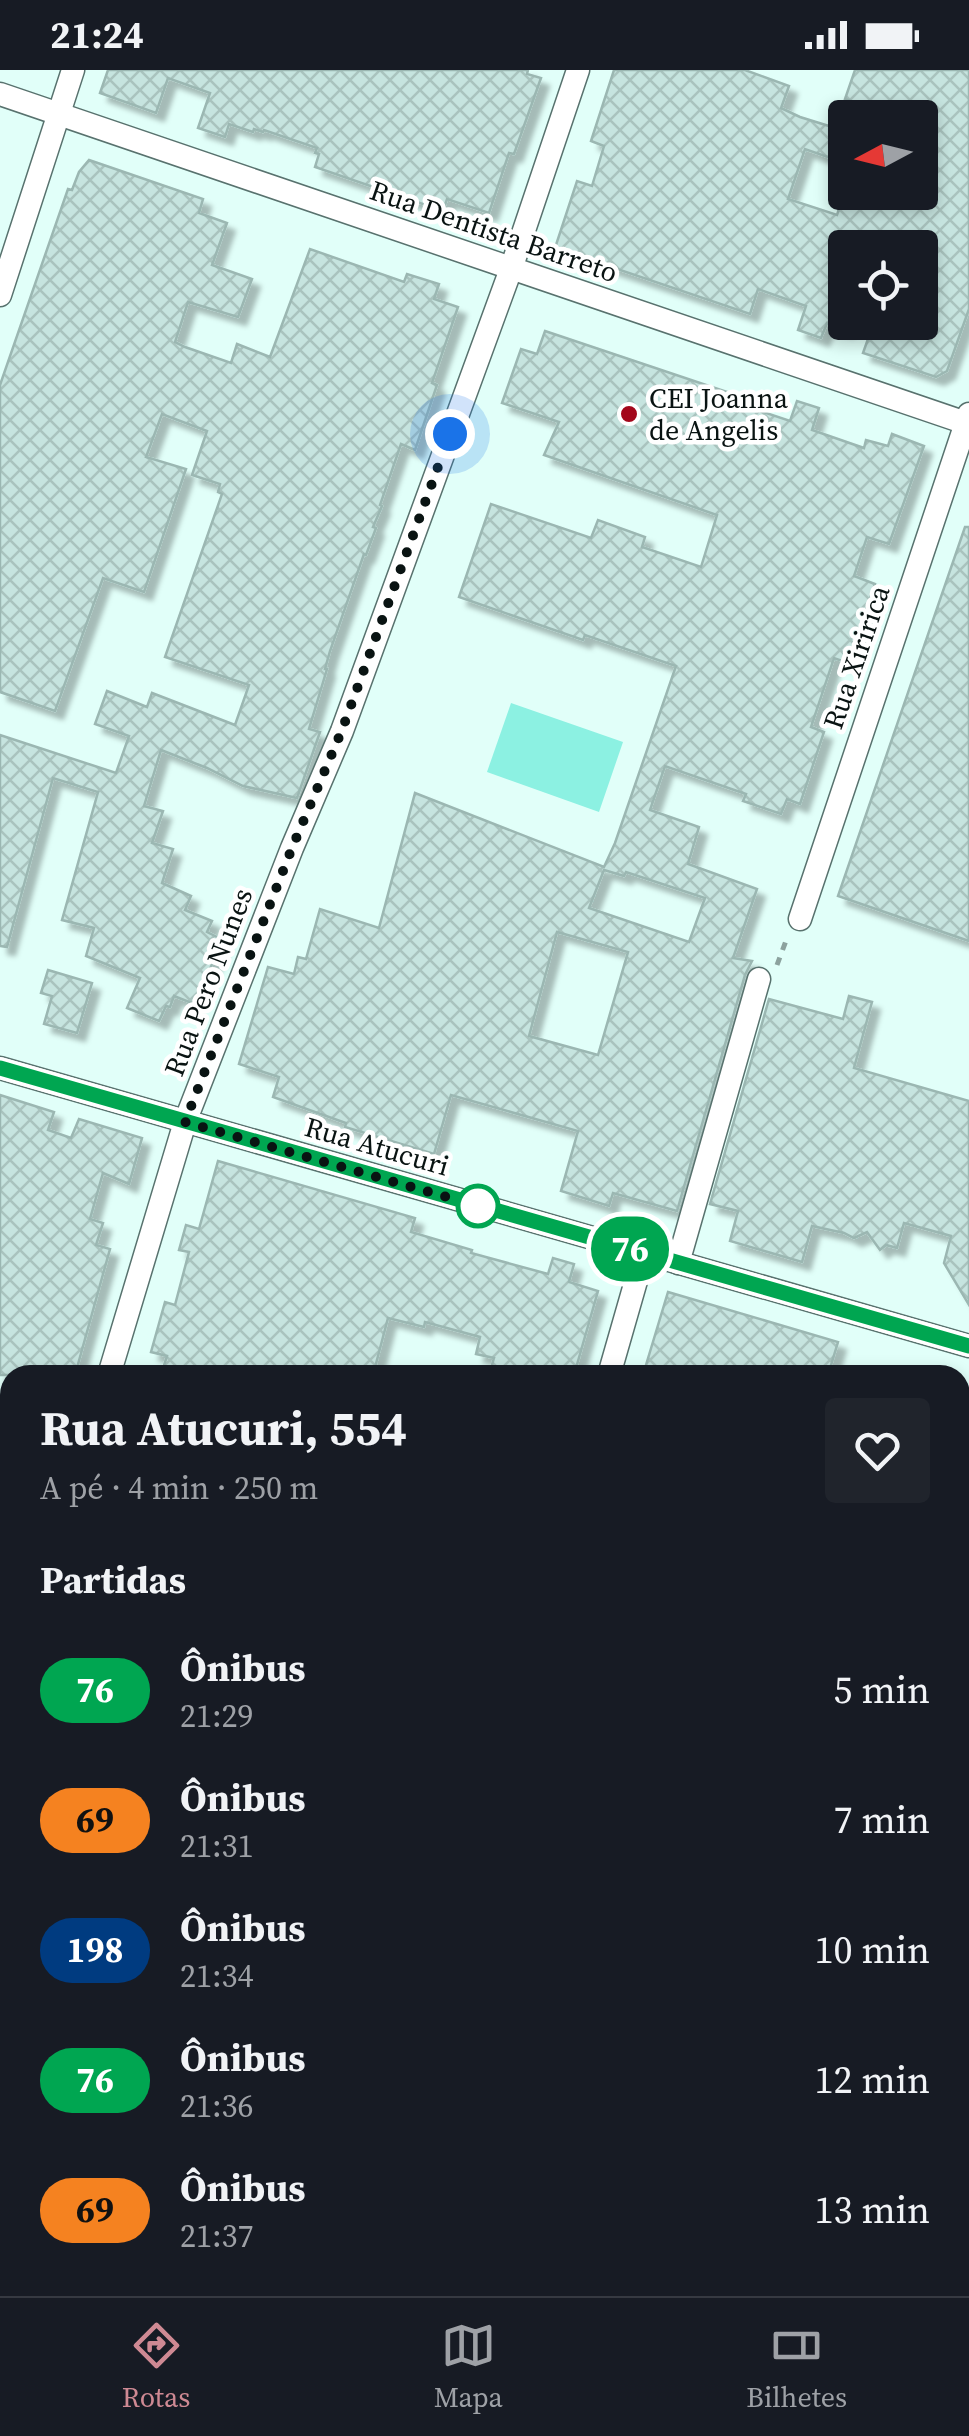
<!DOCTYPE html>
<html lang="pt">
<meta charset="utf-8">
<style>
:root{--surface:#171b24;--page:#20242c;--text:#f1f3f6;--muted:#9ea1a6;--line:#363941;--accent:#ce8993}
body{margin:0;font-family:"Source Serif 4",serif;background:var(--page);color:var(--text);height:100vh;display:flex;flex-direction:column;font-size:38px;white-space:nowrap}
*{box-sizing:border-box;margin:0}
p{font-size:32px;color:var(--muted)}
.icon{flex:none;width:55px;height:55px;fill:none;stroke:currentColor;stroke-width:2;stroke-linecap:round;stroke-linejoin:round}
.map{position:relative;flex:1;overflow:hidden}
.side{position:absolute;left:0px;top:1295px;width:970px;height:932px;display:flex;flex-direction:column;background:var(--surface);border-radius:30px 30px 0 0;box-shadow:0 5px 15px #0003}
.side>*{flex:none}
.badge{padding:0 20px;border-radius:32px;font-size:35px;line-height:65px}
.needle{width:65px;rotate:263deg}
.controls{position:absolute;left:828px;top:30px;display:grid;gap:20px}
.controls a{display:grid;place-items:center;width:110px;height:110px;border-radius:10px;background:var(--surface);box-shadow:0 5px 15px #0003;font-size:50px}
.you{position:absolute;width:50px;height:50px;margin:-25px;border:8px solid #fff;border-radius:50%;background:#1a73e8;box-shadow:0 0 0 15px #1a73e833}
.map>.badge{position:absolute;translate:-50% -50%;box-shadow:0 0 0 5px #fff}
h2{padding:0 40px;font-size:38px;line-height:90px}
.round{display:grid;place-items:center;flex:none;width:105px;height:105px;border-radius:10px;background:var(--page)}
.headline{display:flex;align-items:center;justify-content:space-between;height:170px;padding:0 40px}
h1{font-size:48px;font-weight:700;line-height:75px}
ul{padding:0;list-style:none}
li{display:flex;align-items:center;gap:30px;height:130px;padding:0 40px}
li div{flex:1}
li b{display:block;font-size:38px}
li em{font-style:normal}
li .badge{min-width:110px;font-weight:700;text-align:center}
.status{display:flex;justify-content:space-between;align-items:center;height:70px;padding:0 50px;background:var(--surface);direction:ltr}
.status svg{height:28px;fill:currentColor}
.tab-bar{display:flex;justify-content:space-around;align-items:center;height:140px;border-top:2px solid var(--line);background:var(--surface);font-size:28px;color:var(--muted)}
.tab-bar a{display:grid;justify-items:center;gap:5px}
.tab-bar .selected{color:var(--accent)}
.map>svg:first-child{display:block}
</style>
<div class="status"><b>21:24</b><svg viewBox="0 0 49 12"><path d="M0 12V9h3v3zM5 12V6h3v6zM10 12V3h3v9zM15 12V0h3v12zM26 1h20v11H26zM47 4h2v5h-2z"/></svg></div>
<div class="map">
<svg width="969" height="2226" viewBox="0 0 969 2226">
<defs>
<pattern id="building-cross-hatch" width="8" height="8" patternUnits="userSpaceOnUse" patternTransform="scale(2.5)"><rect width="8" height="8" fill="#c6e4df"/><path d="M0 0l8 8M0 8l8-8" fill="none" stroke="#a9c3be"/></pattern>
<filter id="shadow"><feDropShadow dx="8" dy="8" stdDeviation="2.5" flood-color="#0004"/></filter>
</defs>
<rect width="100%" height="100%" fill="#e1fff9"/>
<!-- green -->
<polygon fill="#8cf1e2" points="511,633 623,672 599,742 487,702"/>
<!-- building -->
<g fill="url(#building-cross-hatch)" stroke="#9bb7b2" stroke-width="2.5" fill-rule="evenodd" filter="url(#shadow)">
<polygon points="108,0 528,0 527,4 541,8 514,84 509,83 489,143 447,129 443,141 315,97 319,84 315,83 317,78 264,60 263,62 254,59 253,62 229,54 225,67 198,58 210,23 168,8 156,43 100,23"/>
<polygon points="614,0 745,0 789,16 781,38 800,47 845,61 845,93 805,79 788,129 837,145 844,122 920,122 920,48 902,48 845,29 855,0 969,0 969,239 947,301 936,307 863,283 874,252 920,252 920,178 845,178 845,259 827,253 821,268 798,260 806,236 758,219 750,244 555,178 577,111 592,116 604,76 591,71"/>
<polygon points="89,90 203,129 199,143 227,153 212,195 252,209 238,247 188,232 175,272 185,277 231,293 237,274 270,287 310,179 404,212 407,204 439,214 434,229 458,237 432,313 437,315 415,380 401,374 380,435 382,436 373,457 376,458 366,485 364,484 330,581 325,599 327,599 309,659 320,662 297,728 243,716 207,698 161,680 144,736 163,741 152,773 173,779 162,813 191,826 185,840 212,851 207,862 223,870 194,934 174,926 170,937 166,936 159,951 127,938 140,908 86,886 94,858 62,850 98,722 53,708 7,877 0,876 0,665 116,703 129,666 95,654 107,621 147,637 152,623 235,655 249,615 165,587 222,424 218,422 220,414 192,405 207,361 162,344 146,387 186,399 144,522 103,508 55,641 0,622 0,315 68,119 72,120 79,102"/>
<path d="M545,261L748,329L745,336L790,351L797,331L819,338L812,360L864,378L866,370L888,376L892,364L924,376L889,474L867,467L854,506L875,514L848,593L834,588L811,657L824,662L800,734L787,729L781,744L743,731L746,724L665,696L650,740L699,757L688,794L757,819L733,888L752,891L745,905L677,1141L613,1123L609,1136L561,1121L578,1061L451,1025L434,1084L345,1057L346,1053L273,1027L279,1007L239,994L268,897L294,904L298,887L306,889L320,839L379,858L415,723L604,797L615,773L676,596L585,565L583,570L459,527L491,434L591,468L598,450L645,467L642,477L701,497L717,445L544,385L559,352L502,333L521,279L537,284ZM604,800L624,806L626,802L705,828L689,872L589,838ZM557,862L628,882L598,985L529,966Z"/>
<polygon points="965,457 969,457 969,871 838,826"/>
<polygon points="48,900 92,913 77,963 44,954 52,926 41,923"/>
<polygon points="849,926 872,932 854,998 969,1031 969,1235 944,1193 951,1166 904,1153 897,1178 886,1175 880,1180 867,1162 854,1168 844,1163 812,1156 802,1192 730,1171 738,1141 710,1134 769,929 843,949"/>
<polygon points="0,1025 54,1042 48,1060 71,1068 79,1049 142,1068 129,1114 103,1103 90,1149 103,1153 96,1175 110,1179 75,1305 0,1305"/>
<polygon points="218,1091 415,1148 411,1162 472,1180 471,1183 548,1204 553,1188 574,1194 569,1212 598,1221 574,1305 489,1305 494,1288 476,1284 480,1267 425,1252 424,1257 388,1248 373,1305 161,1305 167,1286 151,1282 165,1232 175,1235 189,1182 179,1180 186,1155 199,1159"/>
<polygon points="668,1222 838,1272 828,1305 643,1305"/>
</g>
<g fill="none" stroke-linecap="round" stroke-linejoin="round">
<defs>
<g id="minor">
<polyline points="0,24 969,354"/>
<polyline points="0,225 73,0"/>
<polyline points="800,849 969,344"/>
<polyline points="0,998 969,1276"/>
<polyline points="678,1193 759,909"/>
<polyline points="109,1305 185,1052 292,778 342,661 511,199 578,0"/>
<polyline points="609,1305 644,1183"/>
<polyline points="960,1374 969,1355"/>
<polyline points="0,1483 10,1486"/>
<polyline points="0,1680 10,1644"/>
<polyline points="960,1758 969,1761"/>
<polyline points="0,1818 10,1821"/>
<polyline points="960,1968 969,1954"/>
<polyline points="411,2218 414,2226"/>
</g>
<g id="tertiary">
<polyline points="0,2051 10,2053"/>
<polyline points="960,2164 969,2165"/>
</g>
</defs>
<!-- minor casing -->
<use href="#minor" stroke="#58726e" stroke-width="25"/>
<!-- tertiary casing -->
<use href="#tertiary" stroke="#58726e" stroke-width="30"/>
<!-- path -->
<polyline stroke="#8ca29e" stroke-width="5" stroke-dasharray="8 8" stroke-linecap="butt" points="777,895 787,868"/>
<!-- minor -->
<use href="#minor" stroke="#fff" stroke-width="22"/>
<!-- tertiary -->
<use href="#tertiary" stroke="#fff" stroke-width="28"/>
</g>
<g fill="none" stroke-linecap="round" stroke-linejoin="round">
<defs>
<polyline id="line" points="0,998 969,1276"/>
</defs>
<!-- line casing -->
<use href="#line" stroke="#fff" stroke-width="22"/>
<!-- line -->
<use href="#line" stroke="#00a651" stroke-width="15"/>
<!-- walk -->
<polyline stroke="#091312" stroke-width="10" stroke-dasharray="0 18" points="450,364 342,660 292,778 185,1052 478,1136"/>
</g>
<!-- markers -->
<circle fill="#a3071b" stroke="#fff" stroke-width="4" cx="629" cy="344" r="10"/>
<circle fill="#fff" stroke="#00a651" stroke-width="5" cx="478" cy="1136" r="20"/>
<g text-anchor="middle" stroke-width="9" stroke-linejoin="round" paint-order="stroke">
<!-- street labels -->
<g font-size="28" fill="#091312" stroke="#fff">
<text transform="translate(494 161) rotate(19)" y="10">Rua Dentista Barreto</text>
<text transform="translate(856 587) rotate(-71)" y="10">Rua Xiririca</text>
<text transform="translate(208 912) rotate(-69)" y="10">Rua Pero Nunes</text>
<text transform="translate(377 1076) rotate(16)" y="10">Rua Atucuri</text>
</g>
<!-- poi labels -->
<g font-size="28" fill="#091312" stroke="#fff" text-anchor="start">
<text x="649" y="338">CEI Joanna<tspan x="649" dy="32">de Angelis</tspan></text>
</g>
</g>
</svg>
<div class="controls">
<a><svg class="needle" viewBox="-14 -14 28 28"><path d="M0-13l5 13h-10z" fill="#e53935"/><path d="M0 13l5-13h-10z" fill="#9ea1a6"/></svg></a>
<a><svg class="icon" aria-label="locate" viewBox="0 0 24 24"><circle cx="12" cy="12" r="6"/><path d="M12 2v4M12 18v4M2 12h4M18 12h4"/></svg></a>
</div>
<div class="you" style="left:450px;top:364px"></div>
<b class="badge" style="left:630px;top:1179px;background:#00a651;color:#fff">76</b>
<section class="side">
<div class="headline"><div><h1>Rua Atucuri, 554</h1><p>A pé · 4 min · 250 m</p></div><a class="round"><svg class="icon" aria-label="heart" viewBox="0 0 24 24"><path d="M12 20l-8-8c-3-5 5-10 8-4 3-6 11-1 8 4z"/></svg></a></div>
<h2>Partidas</h2>
<ul>
<li><span class="badge" style="background:#00a651;color:#fff">76</span><div><b>Ônibus</b><p>21:29</p></div><em>5 min</em></li>
<li><span class="badge" style="background:#f58220;color:#111">69</span><div><b>Ônibus</b><p>21:31</p></div><em>7 min</em></li>
<li><span class="badge" style="background:#003b80;color:#fff">198</span><div><b>Ônibus</b><p>21:34</p></div><em>10 min</em></li>
<li><span class="badge" style="background:#00a651;color:#fff">76</span><div><b>Ônibus</b><p>21:36</p></div><em>12 min</em></li>
<li><span class="badge" style="background:#f58220;color:#111">69</span><div><b>Ônibus</b><p>21:37</p></div><em>13 min</em></li>
</ul>
</section>
</div>
<nav class="tab-bar">
<a class="selected"><svg class="icon" aria-label="directions" viewBox="0 0 24 24"><path d="M12 3l9 9-9 9-9-9zM9 14v-3h6M13 9l2 2-2 2"/></svg>Rotas</a>
<a><svg class="icon" aria-label="map" viewBox="0 0 24 24"><path d="M3 6l6-2 6 2 6-2v14l-6 2-6-2-6 2zM9 4v14M15 6v14"/></svg>Mapa</a>
<a><svg class="icon" aria-label="tickets" viewBox="0 0 24 24"><path d="M3 7h18v10H3zM15 7v10"/></svg>Bilhetes</a>
</nav>
